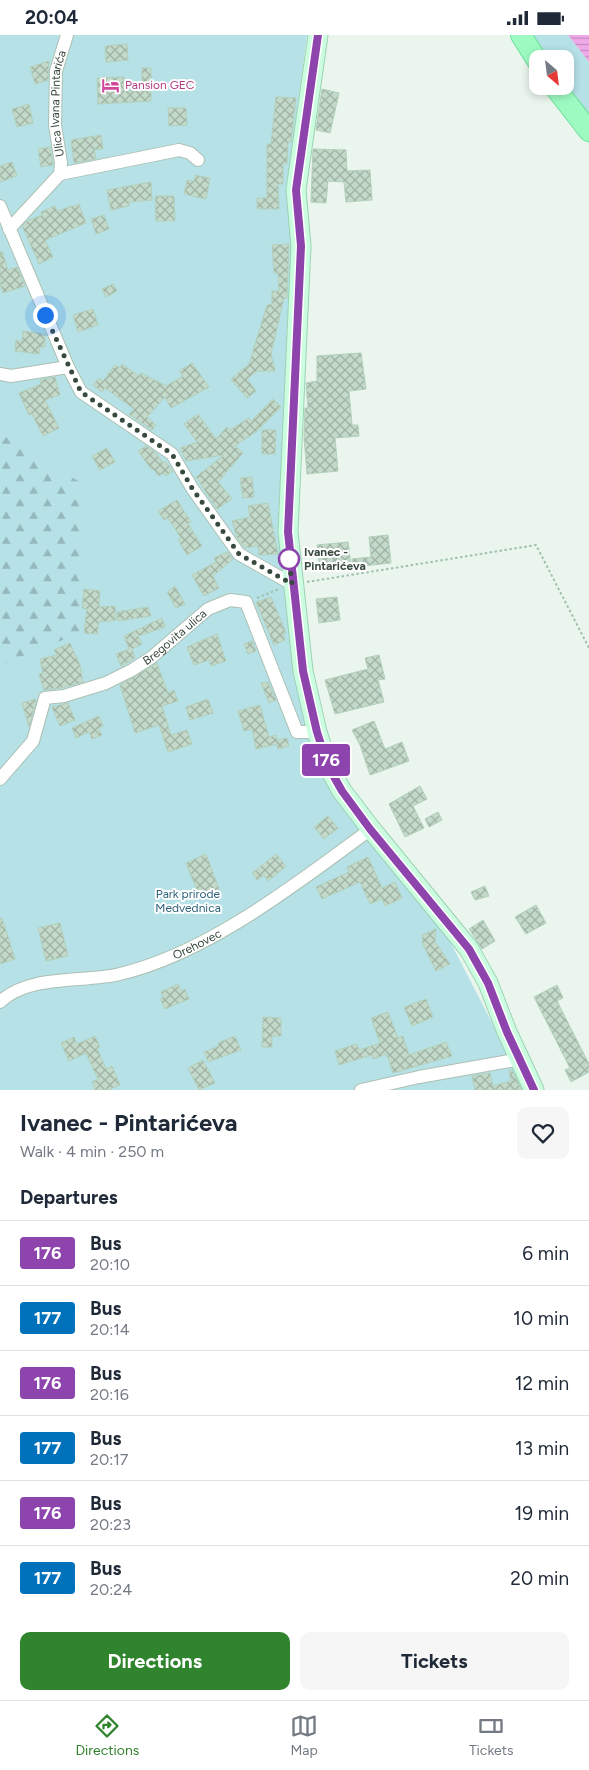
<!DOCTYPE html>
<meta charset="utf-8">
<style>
:root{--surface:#fff;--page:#f6f6f7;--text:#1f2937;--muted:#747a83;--line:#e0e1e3;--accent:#31842e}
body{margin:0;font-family:Figtree,sans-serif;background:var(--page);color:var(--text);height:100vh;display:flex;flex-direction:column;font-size:19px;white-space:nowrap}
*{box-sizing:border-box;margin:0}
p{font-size:16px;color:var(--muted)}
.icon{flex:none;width:28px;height:28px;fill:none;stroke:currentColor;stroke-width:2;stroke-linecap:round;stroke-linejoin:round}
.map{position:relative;height:1055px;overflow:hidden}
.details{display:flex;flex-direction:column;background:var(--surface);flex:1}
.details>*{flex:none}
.badge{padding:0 10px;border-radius:4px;font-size:18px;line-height:32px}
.needle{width:32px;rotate:152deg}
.fabs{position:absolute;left:529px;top:15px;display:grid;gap:10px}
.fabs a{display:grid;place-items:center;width:45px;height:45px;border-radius:10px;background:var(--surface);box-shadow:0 2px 8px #0003;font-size:25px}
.you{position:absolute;width:25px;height:25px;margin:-12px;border:4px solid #fff;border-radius:50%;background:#1a73e8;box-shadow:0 0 0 8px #1a73e833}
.map>.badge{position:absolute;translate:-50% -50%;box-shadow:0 0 0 2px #fff}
h2{padding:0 20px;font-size:19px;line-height:45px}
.round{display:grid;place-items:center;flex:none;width:52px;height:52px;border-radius:10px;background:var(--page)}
.headline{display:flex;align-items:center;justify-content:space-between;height:85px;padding:0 20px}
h1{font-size:24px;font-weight:700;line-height:38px}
.cta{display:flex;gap:10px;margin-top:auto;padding:10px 20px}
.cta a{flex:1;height:58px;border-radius:10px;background:var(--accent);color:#fff;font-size:20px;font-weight:700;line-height:58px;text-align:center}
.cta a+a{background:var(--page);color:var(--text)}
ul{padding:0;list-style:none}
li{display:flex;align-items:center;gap:15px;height:65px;padding:0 20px;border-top:1px solid var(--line)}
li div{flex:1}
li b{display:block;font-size:19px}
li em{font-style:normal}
li .badge{min-width:55px;font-weight:700;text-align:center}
.status{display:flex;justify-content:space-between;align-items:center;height:35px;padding:0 25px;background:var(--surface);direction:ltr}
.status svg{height:14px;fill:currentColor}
.tab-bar{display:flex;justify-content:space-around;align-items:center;height:70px;border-top:1px solid var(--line);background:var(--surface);font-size:14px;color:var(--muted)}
.tab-bar a{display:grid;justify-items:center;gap:2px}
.tab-bar .selected{color:var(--accent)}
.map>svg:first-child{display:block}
</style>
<div class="status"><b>20:04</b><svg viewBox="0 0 49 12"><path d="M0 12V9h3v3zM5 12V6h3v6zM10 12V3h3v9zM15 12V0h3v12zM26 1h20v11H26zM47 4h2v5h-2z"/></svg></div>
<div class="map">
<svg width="589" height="1055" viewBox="0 0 589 1055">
<defs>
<pattern id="forest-firs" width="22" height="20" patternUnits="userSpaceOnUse" patternTransform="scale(1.25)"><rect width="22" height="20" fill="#b5e1e7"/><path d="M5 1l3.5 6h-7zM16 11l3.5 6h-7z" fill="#94b8bc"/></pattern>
<pattern id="water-rules" width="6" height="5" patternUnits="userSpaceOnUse" patternTransform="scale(1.25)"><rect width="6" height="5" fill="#efa9e9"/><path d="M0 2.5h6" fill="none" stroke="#c38cbe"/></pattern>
<pattern id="building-cross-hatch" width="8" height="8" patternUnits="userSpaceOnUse" patternTransform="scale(1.25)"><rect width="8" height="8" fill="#c3d9c9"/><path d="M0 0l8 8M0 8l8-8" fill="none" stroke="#9fb2a4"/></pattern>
</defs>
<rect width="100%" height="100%" fill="#eaf5ee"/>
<!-- green -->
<g fill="#b5e1e7">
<polygon points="0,0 307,0 288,143 297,286 289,477 303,636 333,737 438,883 507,1017 524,1055 0,1055"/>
<polygon points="529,0 568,0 589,27 589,85 565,51 565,24 543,24"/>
</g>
<!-- forest -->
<polygon fill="url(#forest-firs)" points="0,381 6,402 83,449 85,596 0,630"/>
<!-- water -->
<polygon fill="url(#water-rules)" points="568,0 589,0 589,27"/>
<!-- building -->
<g fill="url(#building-cross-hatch)" stroke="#b3d1bc">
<polygon points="127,9 128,25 106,27 105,11"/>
<polygon points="49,26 48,45 35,49 30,32"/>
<polygon points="142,33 151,33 151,66 98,69 97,43 124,42 124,56 142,55"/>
<polygon points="322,54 339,58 330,98 316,95"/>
<polygon points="276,62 296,63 291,107 288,107 287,129 283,128 283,149 278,149 279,174 257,174 257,163 267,163 267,109 271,109"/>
<polygon points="29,69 33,88 17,92 12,74"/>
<polygon points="168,73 186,73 187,90 169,91"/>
<polygon points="101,100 103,114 94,115 96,124 74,128 71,105"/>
<polygon points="50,112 53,130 41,132 38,114"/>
<polygon points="313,114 346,115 347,136 370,135 372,165 346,167 344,147 328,146 326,168 311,167"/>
<polygon points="12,127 17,141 0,147 0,131"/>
<polygon points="195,140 210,143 206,164 184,159 187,145 194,146"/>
<polygon points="151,147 152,165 129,167 129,171 111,175 107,155"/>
<polygon points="155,161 174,161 175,186 156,186"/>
<polygon points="79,169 86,188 45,205 53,222 39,229 22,191 27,186 42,180 41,177 55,171 57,176"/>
<polygon points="104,180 109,194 96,199 91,184"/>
<polygon points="289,209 287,263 284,263 271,319 275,336 257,336 247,344 256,356 247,363 231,344 249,329 267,270 272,269 272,256 279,256 278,238 274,238 272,210"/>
<polygon points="2,216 8,235 17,232 25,251 3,258 0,248 0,217"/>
<polygon points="113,249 117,256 106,262 102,254"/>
<polygon points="93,274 98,290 78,297 73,280"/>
<polygon points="23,296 45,299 45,312 40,312 39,319 15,316 16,305 22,306"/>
<polygon points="361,318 366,354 349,356 352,390 358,390 359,401 335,403 338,436 307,439 304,402 305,373 308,373 306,348 317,346 317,321"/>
<polygon points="192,328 209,352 171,373 165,362 147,382 156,390 152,395 129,379 134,374 105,353 102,357 93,350 99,343 103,346 115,330 120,333 122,329 139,341 141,338 166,351 183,341 179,336"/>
<polygon points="55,342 60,360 45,365 59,393 43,401 32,379 29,380 19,358 41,349 40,345"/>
<polygon points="273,364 281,372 257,396 235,411 243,418 218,447 232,464 217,474 196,442 224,420 186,426 180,413 197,407 184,389 198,379 216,404 227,392 230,395 249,383 251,386"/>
<polygon points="262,395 276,395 275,419 262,419"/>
<polygon points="146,411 155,417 163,428 165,426 173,436 166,441 163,438 159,441 153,434 152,435 138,416"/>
<polygon points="107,413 115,427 100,435 92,421"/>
<polygon points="252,442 254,462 243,463 240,443"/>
<polygon points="177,465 191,487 188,489 191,493 188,496 192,495 202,511 187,520 178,505 181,503 168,483 164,485 158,476"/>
<polygon points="268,468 278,519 259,520 258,511 245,513 237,503 232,486 250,482 248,471"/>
<polygon points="388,500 391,528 353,532 352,524 371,522 369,502"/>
<polygon points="348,507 351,530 320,533 317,510"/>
<polygon points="227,517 233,524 213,541 219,553 204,561 192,540 216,527 214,523"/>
<polygon points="175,551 185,569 176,573 167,557"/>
<polygon points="84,554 100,556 99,572 115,571 116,585 99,587 97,599 84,598 87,574 82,573"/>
<polygon points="271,562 286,598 283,599 285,605 274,610 256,567"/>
<polygon points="337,562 340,585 319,588 316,564"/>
<polygon points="148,572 151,581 118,586 117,577"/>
<polygon points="162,583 165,592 138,601 142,609 132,614 135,623 121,631 116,619 129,614 124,601"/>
<polygon points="217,599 226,626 211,631 209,625 194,630 187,612"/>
<polygon points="252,606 256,616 248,619 244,609"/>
<polygon points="70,608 80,630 83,647 61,653 44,655 39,639 43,638 40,624 57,620 54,615"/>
<polygon points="379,620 385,644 378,645 384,667 335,679 325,645 368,634 365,623"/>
<polygon points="157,628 168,658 174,655 178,666 162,671 171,700 187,695 192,709 168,717 159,690 135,698 120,650"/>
<polygon points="268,647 276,665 269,668 261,648"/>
<polygon points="35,664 36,666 29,692 22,668"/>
<polygon points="208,664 213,678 190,685 186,672"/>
<polygon points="68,668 75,685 60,691 52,672"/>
<polygon points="260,670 269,702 276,700 277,705 287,703 289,711 278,714 277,709 256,714 252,694 244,696 238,676"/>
<polygon points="99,681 103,691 99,693 102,700 92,704 89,697 76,703 72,693"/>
<polygon points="374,686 385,714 402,707 409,726 370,740 360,710 352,695"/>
<polygon points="420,751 427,764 413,771 424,793 405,802 389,769"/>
<polygon points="438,777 442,785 429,792 425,784"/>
<polygon points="328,781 338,793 324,804 314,792"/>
<polygon points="206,819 219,854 200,863 186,828"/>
<polygon points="276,819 286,831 268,846 264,840 257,845 252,838"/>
<polygon points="368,822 382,853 395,847 402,863 385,871 382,864 370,869 360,847 322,864 316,852 349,837 347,832"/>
<polygon points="485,851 489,861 475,865 471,857"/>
<polygon points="536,870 546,888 526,899 515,882"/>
<polygon points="0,883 2,883 15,924 0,929"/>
<polygon points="483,885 495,906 482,914 469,894"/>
<polygon points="60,888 68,921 46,926 38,893"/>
<polygon points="436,894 435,906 450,929 436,936 423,910 422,900"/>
<polygon points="178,949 181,956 185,954 189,964 165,974 160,964 163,962 161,957"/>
<polygon points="557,950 563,963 557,966 589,1029 589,1037 571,1047 565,1035 570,1033 534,962"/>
<polygon points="426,964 433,982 412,991 404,972"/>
<polygon points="388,977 398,1003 403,1001 409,1020 446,1007 452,1021 393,1038 387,1019 373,1024 372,1020 339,1030 335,1016 357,1009 359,1015 380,1008 371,983"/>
<polygon points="263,982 281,983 281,1001 272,1001 272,1012 262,1012"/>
<polygon points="95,1001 100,1012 97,1013 106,1034 112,1031 120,1050 108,1055 95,1055 92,1047 98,1044 86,1018 69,1026 61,1008 74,1002 77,1009"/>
<polygon points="235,1001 241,1015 208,1027 204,1017 219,1011 218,1008"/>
<polygon points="203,1025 215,1048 199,1055 188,1033"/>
<polygon points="512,1035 522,1055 475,1055 472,1041 490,1038 493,1051 511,1046 509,1036"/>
</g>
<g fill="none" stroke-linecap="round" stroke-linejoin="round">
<defs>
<g id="street">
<polyline points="60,139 179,115 190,118 198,125"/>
<polyline points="0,171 68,332 81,357 172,419 192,453 239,519 292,549"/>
<path id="s1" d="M9,194L60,139L61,128L55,90L56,36L67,0"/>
<polyline points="0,339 11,341 68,332"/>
<path id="s2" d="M0,744L33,706L45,663L64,661L106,648L132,635L152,622L208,574L230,565L246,567L297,697H317"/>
<path id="s3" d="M0,967C29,939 83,948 120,939C209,918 297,848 371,794"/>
<polyline points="361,1055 419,1042 521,1024"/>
</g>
<polyline id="secondary" points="318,0 296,155 301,211 288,497 303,636 317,697 328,731 342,756 371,794 469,914 488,948 507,997 534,1055"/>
<g id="primary">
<polyline points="521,0 538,27"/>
<polyline points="554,51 589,96"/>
</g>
</defs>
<!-- street casing -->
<use href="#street" stroke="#adc0b3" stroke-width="14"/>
<!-- secondary casing -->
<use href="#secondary" stroke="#9bd3b3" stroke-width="21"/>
<!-- primary casing -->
<use href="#primary" stroke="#6ce198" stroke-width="22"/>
<!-- path -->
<g stroke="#9fc1aa" stroke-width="2" stroke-dasharray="2.5 2.5" stroke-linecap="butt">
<polyline points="307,547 536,510 589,613"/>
<polyline points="257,563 279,554"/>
</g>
<!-- street -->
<use href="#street" stroke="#fff" stroke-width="12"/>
<!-- secondary -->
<use href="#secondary" stroke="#ccfde1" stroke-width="19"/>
<!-- primary -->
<use href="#primary" stroke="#9dfbc2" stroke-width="20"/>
</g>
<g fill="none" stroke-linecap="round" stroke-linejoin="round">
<defs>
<polyline id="line" points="318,0 296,155 301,211 288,497 303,636 317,697 328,731 342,756 370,794 469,914 488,948 507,997 534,1055"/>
</defs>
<!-- line casing -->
<use href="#line" stroke="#fff" stroke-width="11"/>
<!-- line -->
<use href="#line" stroke="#8e44ad" stroke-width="8"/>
<!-- walk -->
<polyline stroke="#38493d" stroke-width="5" stroke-dasharray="0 9" points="45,280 81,357 172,419 192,453 239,519 292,549 289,524"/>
</g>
<!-- icons -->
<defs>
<symbol id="hotel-bare" viewBox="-9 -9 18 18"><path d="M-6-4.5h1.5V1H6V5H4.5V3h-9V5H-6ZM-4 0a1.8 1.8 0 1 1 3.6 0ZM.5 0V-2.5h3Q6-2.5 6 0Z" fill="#d1479c" stroke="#fff" stroke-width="2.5" paint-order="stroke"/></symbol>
</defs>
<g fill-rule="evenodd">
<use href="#hotel-bare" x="98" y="38" width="25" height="25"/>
</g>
<!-- markers -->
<circle fill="#fff" stroke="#8e44ad" stroke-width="2.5" cx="289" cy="524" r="10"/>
<g text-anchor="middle" stroke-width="4" stroke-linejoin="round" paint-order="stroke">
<!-- hotel labels -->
<g font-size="12" fill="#b23c85" stroke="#fff" text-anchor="start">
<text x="125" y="54">Pansion GEC</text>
</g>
<!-- street labels -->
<g font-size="12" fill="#38493d" stroke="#fff">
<text dy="4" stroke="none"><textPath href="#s1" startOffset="146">Ulica Ivana Pintarića</textPath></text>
<text dy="4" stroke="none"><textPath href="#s2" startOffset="241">Bregovita ulica</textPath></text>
<text dy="4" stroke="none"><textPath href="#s3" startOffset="208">Orehovec</textPath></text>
</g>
<!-- stop labels -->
<g font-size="12" font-weight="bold" fill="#38493d" stroke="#fff" text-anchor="start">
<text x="304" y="521">Ivanec -<tspan x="304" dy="14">Pintarićeva</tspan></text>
</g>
<!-- park labels -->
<g font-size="12" fill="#2d627a" stroke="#fff">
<text x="188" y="863">Park prirode<tspan x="188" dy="14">Medvednica</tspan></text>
</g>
</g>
</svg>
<div class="fabs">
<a><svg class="needle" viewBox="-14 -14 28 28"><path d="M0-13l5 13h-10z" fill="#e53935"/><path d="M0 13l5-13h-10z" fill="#747a83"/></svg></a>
</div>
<div class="you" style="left:45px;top:280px"></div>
<b class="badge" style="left:326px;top:725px;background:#8e44ad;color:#fff">176</b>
</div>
<section class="details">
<div class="headline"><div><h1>Ivanec - Pintarićeva</h1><p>Walk · 4 min · 250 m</p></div><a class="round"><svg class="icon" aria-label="heart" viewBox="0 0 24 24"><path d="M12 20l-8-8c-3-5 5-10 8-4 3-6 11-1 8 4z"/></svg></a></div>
<h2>Departures</h2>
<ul>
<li><span class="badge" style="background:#8e44ad;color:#fff">176</span><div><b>Bus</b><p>20:10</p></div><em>6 min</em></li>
<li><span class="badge" style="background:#0072bc;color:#fff">177</span><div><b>Bus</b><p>20:14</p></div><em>10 min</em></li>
<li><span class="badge" style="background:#8e44ad;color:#fff">176</span><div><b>Bus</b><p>20:16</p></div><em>12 min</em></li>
<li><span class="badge" style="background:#0072bc;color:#fff">177</span><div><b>Bus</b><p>20:17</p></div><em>13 min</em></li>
<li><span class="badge" style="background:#8e44ad;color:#fff">176</span><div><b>Bus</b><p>20:23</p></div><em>19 min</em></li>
<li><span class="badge" style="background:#0072bc;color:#fff">177</span><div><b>Bus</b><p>20:24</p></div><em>20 min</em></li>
</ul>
<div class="cta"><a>Directions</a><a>Tickets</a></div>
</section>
<nav class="tab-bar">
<a class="selected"><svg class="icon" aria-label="directions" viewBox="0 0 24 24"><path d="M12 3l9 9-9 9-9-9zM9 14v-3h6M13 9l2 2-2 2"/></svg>Directions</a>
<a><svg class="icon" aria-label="map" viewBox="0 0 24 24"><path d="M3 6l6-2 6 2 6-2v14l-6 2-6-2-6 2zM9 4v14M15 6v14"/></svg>Map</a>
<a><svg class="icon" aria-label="tickets" viewBox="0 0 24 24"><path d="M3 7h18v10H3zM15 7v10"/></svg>Tickets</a>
</nav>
